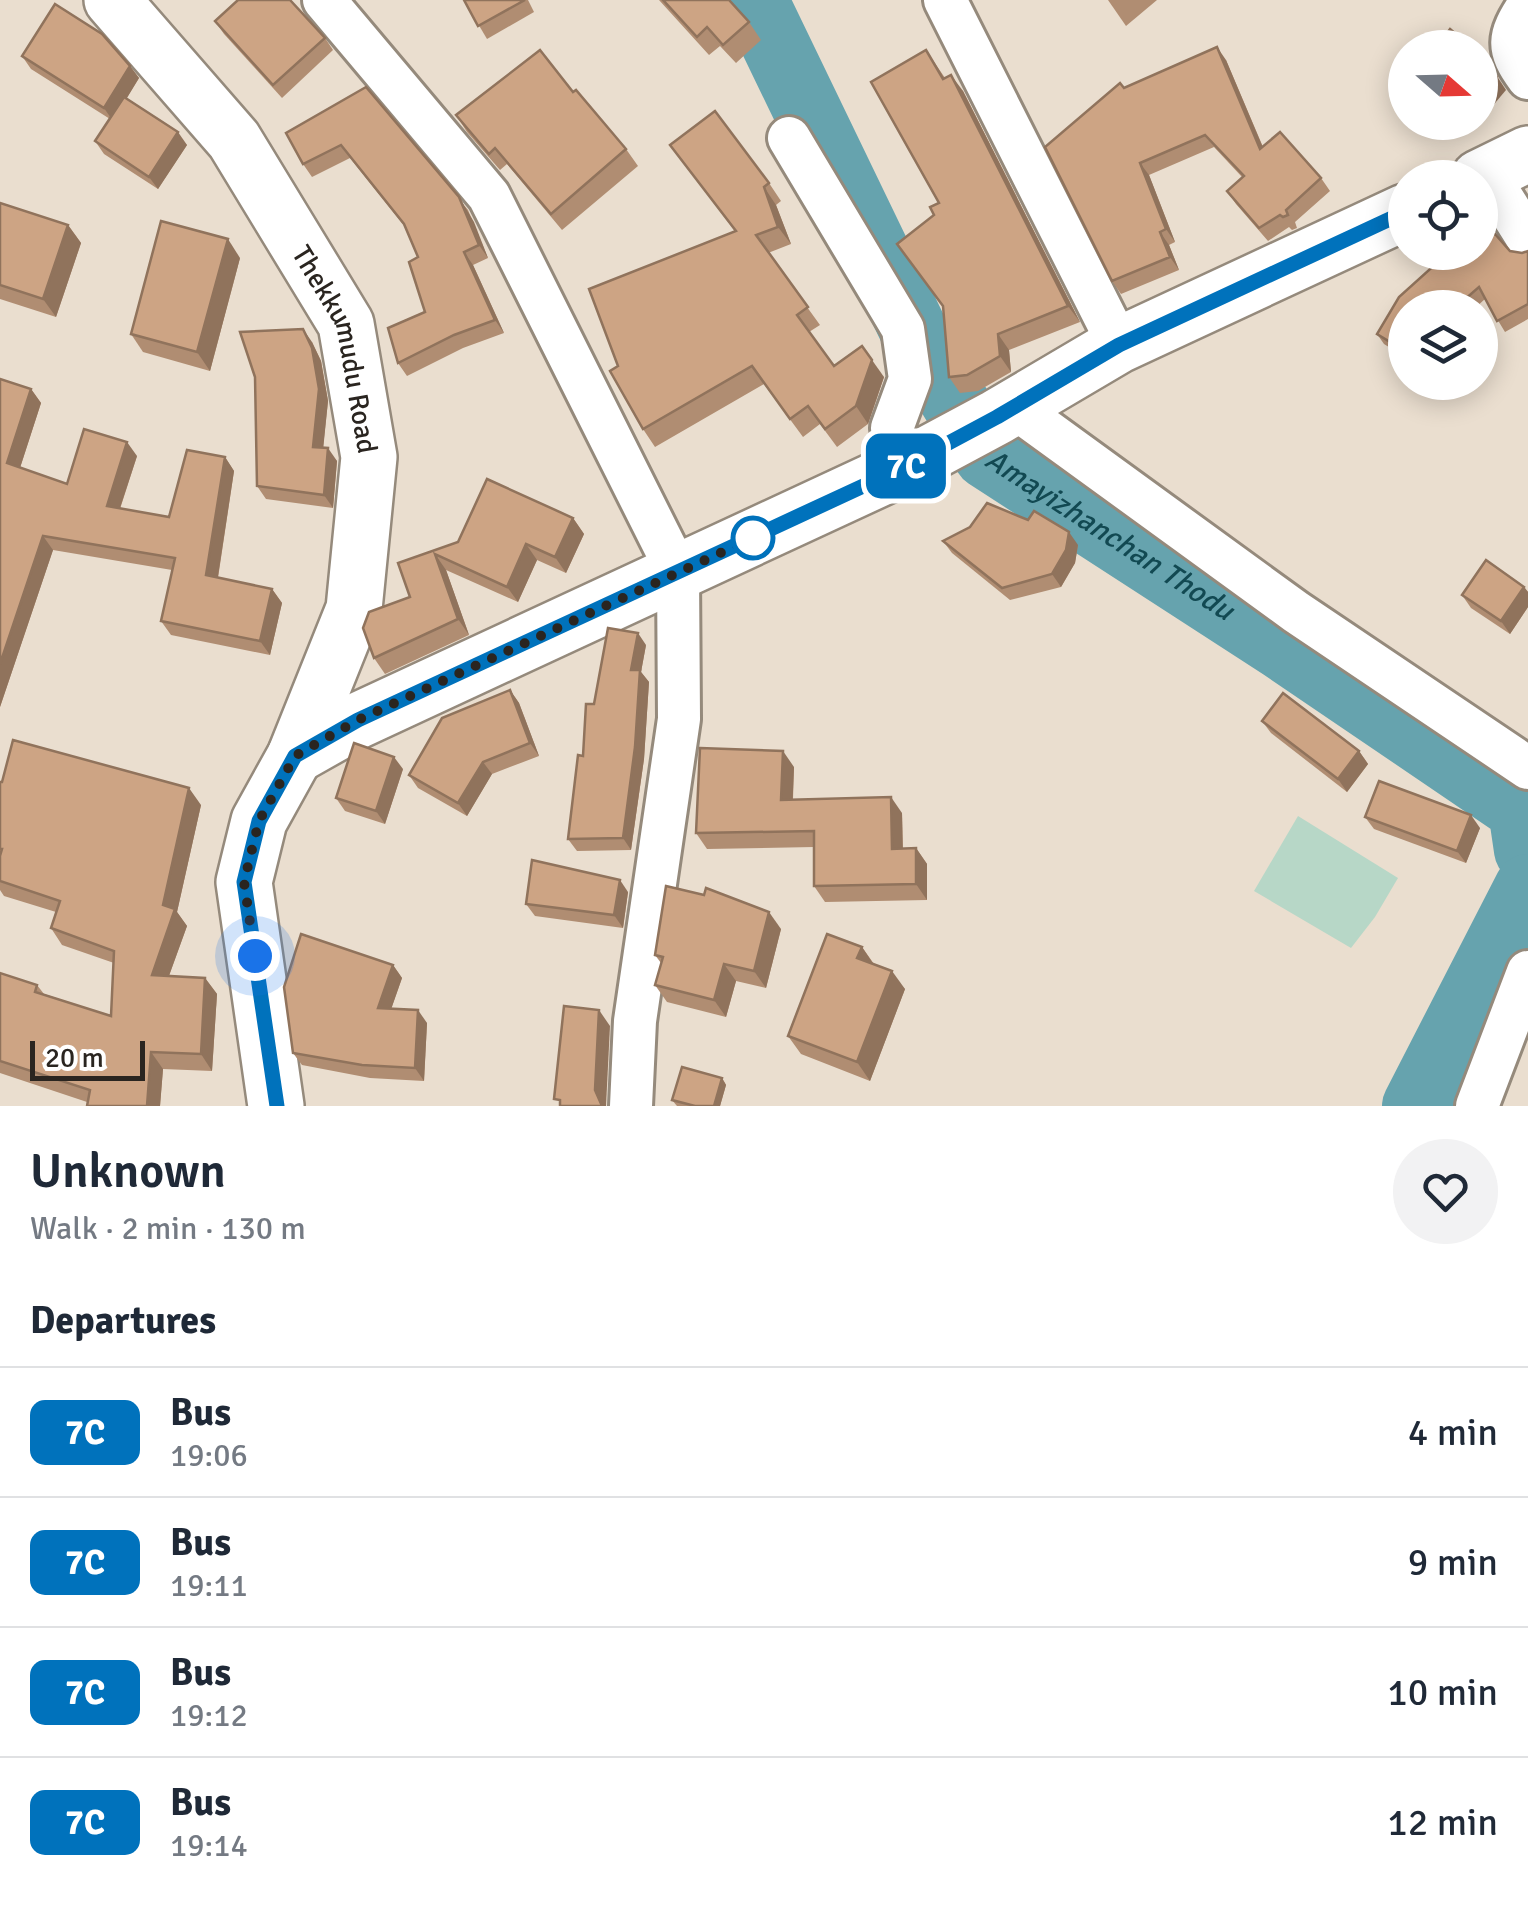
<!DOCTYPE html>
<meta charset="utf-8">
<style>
:root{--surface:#fff;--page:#f2f2f3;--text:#1f2937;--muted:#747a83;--line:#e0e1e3}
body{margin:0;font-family:Signika,sans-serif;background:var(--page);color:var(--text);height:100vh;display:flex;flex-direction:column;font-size:38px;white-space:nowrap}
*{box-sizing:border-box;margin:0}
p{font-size:32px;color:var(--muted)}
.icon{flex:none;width:55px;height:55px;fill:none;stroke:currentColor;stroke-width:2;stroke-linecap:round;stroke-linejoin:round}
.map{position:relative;height:1106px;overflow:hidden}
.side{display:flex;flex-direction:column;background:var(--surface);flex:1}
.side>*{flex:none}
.badge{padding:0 20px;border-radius:15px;font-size:35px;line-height:65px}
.needle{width:65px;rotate:110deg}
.fabs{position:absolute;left:1388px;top:30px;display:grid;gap:20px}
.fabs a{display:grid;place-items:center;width:110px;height:110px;border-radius:50%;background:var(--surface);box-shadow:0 5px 25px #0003;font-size:50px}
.scale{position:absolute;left:30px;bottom:25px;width:115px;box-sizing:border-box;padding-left:10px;border:5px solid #2a2520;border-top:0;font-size:28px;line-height:35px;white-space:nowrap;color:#2a2520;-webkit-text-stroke:8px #fff;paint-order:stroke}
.you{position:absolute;width:50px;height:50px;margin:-25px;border:8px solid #fff;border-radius:50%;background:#1a73e8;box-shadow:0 0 0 15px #1a73e833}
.map>.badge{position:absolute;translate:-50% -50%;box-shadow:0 0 0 5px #fff}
h2{padding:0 30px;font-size:38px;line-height:90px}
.round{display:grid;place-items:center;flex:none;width:105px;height:105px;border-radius:52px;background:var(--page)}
.overview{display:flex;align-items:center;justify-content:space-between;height:170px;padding:0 30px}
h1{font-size:48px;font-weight:600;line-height:75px}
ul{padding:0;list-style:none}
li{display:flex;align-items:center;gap:30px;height:130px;padding:0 30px;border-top:2px solid var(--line)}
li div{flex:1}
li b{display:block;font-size:38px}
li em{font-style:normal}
li .badge{min-width:110px;font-weight:700;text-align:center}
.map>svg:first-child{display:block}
</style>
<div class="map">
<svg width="1528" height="1106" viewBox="0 0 1528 1106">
<rect width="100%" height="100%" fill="#eadecf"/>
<!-- green -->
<polygon fill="#b7d7c7" points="1298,816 1398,878 1375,917 1351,948 1254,891"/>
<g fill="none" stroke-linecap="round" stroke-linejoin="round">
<!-- river -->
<g stroke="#66a3ae" stroke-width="68">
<path id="s1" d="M754,0L921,346L987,455L1282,646L1522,809L1528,850"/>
<polyline points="1416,1106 1528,888"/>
</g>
<defs>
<g id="minor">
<polyline points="324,0 489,196 678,573 679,719 635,1021 631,1106"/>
<polyline points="945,0 1119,345"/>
<path d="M1528,6C1508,36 1506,49 1528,78"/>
<polyline points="789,138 903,329 910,379 892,428 900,469"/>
<polyline points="1487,174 1528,239"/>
<polyline points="1014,407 1296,612 1528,768"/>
<polyline points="1477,1106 1528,972"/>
</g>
<g id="secondary">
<path id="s2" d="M112,0L234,140L346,324L369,457L354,609L295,756L259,821L244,882L276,1106"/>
<polyline points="1479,178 1528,154"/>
<polyline points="295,756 357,721 900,469 997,417 1119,345 1405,212"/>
</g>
</defs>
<!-- minor casing -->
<use href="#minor" stroke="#958a7c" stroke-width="48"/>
<!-- secondary casing -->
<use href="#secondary" stroke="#958a7c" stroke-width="60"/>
<!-- minor -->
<use href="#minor" stroke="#fff" stroke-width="42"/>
<!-- secondary -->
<use href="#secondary" stroke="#fff" stroke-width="55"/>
</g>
<!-- wall -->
<g fill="#b08d72">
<polygon points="464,0 528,0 534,12 487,39"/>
<polygon points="659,0 729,0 749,22 761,40 736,63 720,46 709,55"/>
<polygon points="1108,0 1157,0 1126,26"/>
<polygon points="215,21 325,38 333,50 282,98 224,34"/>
<polygon points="926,50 945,78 963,91 1080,322 1009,350 1011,372 978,391 960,393 949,377 944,307 897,244 934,215 939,203"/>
<polygon points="22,56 130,66 139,78 126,99 187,145 158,189 104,154 95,141 110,119 31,69"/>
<polygon points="1226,60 1263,147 1321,178 1330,191 1295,222 1297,228 1292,230 1289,227 1268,241 1236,204 1227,191 1242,177 1214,147 1149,175 1175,242 1169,245 1179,270 1121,294 1112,281 1124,88"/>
<polygon points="366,87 468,210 488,258 473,265 504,333 463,348 407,376 398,363 425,312 418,257 406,228 350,158 312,177 303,164"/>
<polygon points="573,92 626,149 638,166 562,230 507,164 500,170 467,132 456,115"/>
<polygon points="670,145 769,183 781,201 776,205 791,244 768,253 820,325 809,332 834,366 884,377 868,424 837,447 820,424 803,437 764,384 655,447 643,429 618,366 735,231"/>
<polygon points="0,203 68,225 81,243 56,317 0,299"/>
<polygon points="1495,234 1510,251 1522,253 1528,251 1528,319 1505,332 1485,299 1475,308 1405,308 1405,357 1384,344 1377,334 1399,297 1449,252 1480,252 1480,242"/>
<polygon points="240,258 210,371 143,352 131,334"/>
<polygon points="312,342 321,361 328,401 323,448 337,461 333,508 266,499 257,486"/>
<polygon points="0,379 31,389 41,403 20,468 67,484 137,456 120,509 169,517 225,457 234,471 218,578 272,589 282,603 270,655 171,635 161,621 172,570 53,550 0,707"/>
<polygon points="573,518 584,534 566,573 537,560 518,602 446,570 469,635 385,674 374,658 410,597 398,563"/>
<polygon points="943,541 1078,545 1075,563 1061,587 1010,600 952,553"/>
<polygon points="1524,587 1528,592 1528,607 1510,634 1471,608 1462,595"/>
<polygon points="646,645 641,672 649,682 644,759 631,850 577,851 568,839 594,704"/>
<polygon points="510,690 519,703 539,756 492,774 467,816 418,788 409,775"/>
<polygon points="1262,721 1359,751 1368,764 1347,792 1271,733"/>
<polygon points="794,767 793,799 902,813 903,849 916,848 927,864 927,900 825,902 814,886 814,847 707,849 696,833"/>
<polygon points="403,769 385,824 345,811 336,798"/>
<polygon points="0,782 201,805 177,912 187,926 169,976 205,978 217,994 212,1071 163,1069 160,1106 87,1106 87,1102 0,1073 0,973 37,985 44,994 111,1016 114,963 62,945 51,928 56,912 4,896 0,890"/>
<polygon points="1365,817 1480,828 1466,863 1374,829"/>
<polygon points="628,892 623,928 535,916 526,904"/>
<polygon points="781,929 766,988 736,981 726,1017 667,1002 655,985 661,963 655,955"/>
<polygon points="862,947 874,964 905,989 870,1081 801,1054 788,1036"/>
<polygon points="393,965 402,978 391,1009 427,1023 424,1081 370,1078 302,1065 293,1053"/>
<polygon points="722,1078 726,1085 720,1106 677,1106 672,1100"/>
</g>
<!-- shaded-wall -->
<g fill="#90735c">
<polygon points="1217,47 1226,60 1269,162 1260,149"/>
<polygon points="1485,58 1506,90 1480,121 1480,98"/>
<polygon points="130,66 139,78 113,121 104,108"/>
<polygon points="951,75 963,91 1080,322 1068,306"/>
<polygon points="178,132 187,145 158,189 149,177"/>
<polygon points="1140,163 1149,175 1175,242 1166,229"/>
<polygon points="764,187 776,205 791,244 778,227"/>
<polygon points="459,197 474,222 488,258 479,245"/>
<polygon points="68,225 81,243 56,317 43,299"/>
<polygon points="1160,232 1169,245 1179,270 1170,257"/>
<polygon points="228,239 240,258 210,371 197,352"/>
<polygon points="464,252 473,265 504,333 495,320"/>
<polygon points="303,329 312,342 321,361 328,401 322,460 313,447"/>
<polygon points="998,334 1009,350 1011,372 1000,356"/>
<polygon points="872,360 884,377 868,424 856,406"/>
<polygon points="31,389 41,403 17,477 7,463"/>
<polygon points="127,442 137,456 116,520 107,506"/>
<polygon points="328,448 337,461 333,508 324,495"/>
<polygon points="225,457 234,471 216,589 206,575"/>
<polygon points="573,518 584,534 566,573 555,557"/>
<polygon points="1069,532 1078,545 1075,563 1061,587 1052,574"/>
<polygon points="43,536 53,550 0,707 0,664"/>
<polygon points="526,544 537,560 518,602 507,587"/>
<polygon points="435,554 446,570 469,635 458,619"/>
<polygon points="1524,587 1528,592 1528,607 1510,634 1501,621"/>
<polygon points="272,589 282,603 270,655 260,641"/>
<polygon points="638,633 646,645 641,672 649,682 644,759 631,850 623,838 631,670"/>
<polygon points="510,690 519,703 539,756 530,743"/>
<polygon points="783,751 794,767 792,815 781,800"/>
<polygon points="1359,751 1368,764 1347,792 1338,779"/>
<polygon points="394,757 403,769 385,824 376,811"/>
<polygon points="483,762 492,774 467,816 458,803"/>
<polygon points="189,788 201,805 177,912 187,926 163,992 152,975 163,905"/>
<polygon points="891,797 902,813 903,865 892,849"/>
<polygon points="1471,815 1480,828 1466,863 1457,851"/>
<polygon points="916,848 927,864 927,900 916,884"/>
<polygon points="620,880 628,892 623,928 614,915"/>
<polygon points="769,912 781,929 766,988 754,971"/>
<polygon points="862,947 874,965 857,958"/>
<polygon points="724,964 736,981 726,1017 714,1000"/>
<polygon points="393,965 402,978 387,1021 378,1008"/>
<polygon points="892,971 905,989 870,1081 857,1062"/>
<polygon points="205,978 217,994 212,1071 201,1054"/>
<polygon points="418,1010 427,1023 424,1081 415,1068"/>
<polygon points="599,1010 610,1026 606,1106 602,1106 595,1090"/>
<polygon points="151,1052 163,1069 160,1106 147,1106"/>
<polygon points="722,1078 726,1085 720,1106 714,1106"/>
</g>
<!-- building -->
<g fill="#cda484" stroke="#90735c" stroke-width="2.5">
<polygon points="238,0 290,0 325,38 273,85 215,21"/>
<polygon points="464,0 525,0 478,26"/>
<polygon points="663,0 729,0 749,22 723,45 707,27 697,37"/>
<polygon points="55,4 102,34 130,66 104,108 22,56"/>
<polygon points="1450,29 1472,48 1436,48"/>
<polygon points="1217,47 1260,149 1280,132 1321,178 1286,210 1288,215 1283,217 1280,215 1259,228 1227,191 1244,176 1205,135 1140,163 1166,229 1160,232 1170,257 1112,281 1045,147 1120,83 1124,88"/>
<polygon points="540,50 573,92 576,90 626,149 551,214 495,148 489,154 456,115"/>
<polygon points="926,50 943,79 951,75 1068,306 998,334 1000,356 967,375 949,377 943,306 897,244 934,215 930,207 939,203 871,82"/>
<polygon points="1480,54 1485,58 1497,77 1480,98"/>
<polygon points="366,87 459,197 479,245 464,252 495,320 454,335 398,363 388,328 425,312 409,262 418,257 404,224 341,145 303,164 286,133"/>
<polygon points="124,97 178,132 149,177 95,141"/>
<polygon points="715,111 769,183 764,187 778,227 756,235 808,307 797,315 834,366 862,346 872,360 856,406 825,429 808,406 790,419 752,366 643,429 610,371 618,366 589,289 736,231 670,145"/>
<polygon points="0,203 68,225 43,299 0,285"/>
<polygon points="161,221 228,239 197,352 131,334"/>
<polygon points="1495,234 1510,251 1522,253 1528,251 1528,304 1497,321 1479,287 1455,308 1405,308 1405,351 1377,334 1399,297 1449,252 1480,252 1480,242"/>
<polygon points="303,329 312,348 319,389 313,447 328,448 324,495 257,486 255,377 240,332"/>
<polygon points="0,379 31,389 7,463 67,484 84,429 127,442 107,506 169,517 187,450 225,457 206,575 272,589 260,641 161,621 175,558 43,536 0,664"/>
<polygon points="487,479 573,518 555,557 526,544 507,587 435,554 458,619 374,658 363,628 369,612 410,597 398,563 458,542"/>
<polygon points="987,503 1028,520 1034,511 1069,532 1066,550 1052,574 1002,588 943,541 970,527"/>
<polygon points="1486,560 1524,587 1501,621 1462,595"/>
<polygon points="608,628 638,633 631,670 640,670 635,747 623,838 568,839 578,755 583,756 586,704 594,704"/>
<polygon points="510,690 530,743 483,762 458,803 409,775 442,718"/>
<polygon points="1283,693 1359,751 1338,779 1262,721"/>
<polygon points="13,740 189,788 163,905 175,909 152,975 205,978 201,1054 151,1052 147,1106 87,1106 90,1090 0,1061 0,973 37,985 35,992 111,1016 114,951 51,928 60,901 0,881 0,856 2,849 0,849 0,782 2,782"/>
<polygon points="354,743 394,757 376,811 336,798"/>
<polygon points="700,748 783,751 781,800 891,797 892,849 916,848 916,884 814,886 814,831 696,833"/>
<polygon points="1379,781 1471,815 1457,851 1365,817"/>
<polygon points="532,860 620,880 614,915 526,904"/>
<polygon points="666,886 704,895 706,888 769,912 754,971 724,964 714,1000 655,985 663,957 655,955"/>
<polygon points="301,934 393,965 378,1008 418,1010 415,1068 362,1065 293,1053 284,987"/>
<polygon points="827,934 862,947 857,958 892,971 857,1062 788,1036"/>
<polygon points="564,1006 599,1010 595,1090 602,1106 560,1106 560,1100 554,1099"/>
<polygon points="682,1067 722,1078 714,1106 695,1106 672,1100"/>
</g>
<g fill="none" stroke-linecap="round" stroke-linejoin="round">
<defs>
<polyline id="line" points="277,1106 244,882 259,821 295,756 358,720 900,469 997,417 1119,345 1405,212"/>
</defs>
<!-- line casing -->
<use href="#line" stroke="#fff" stroke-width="22"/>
<!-- line -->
<use href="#line" stroke="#0072bc" stroke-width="15"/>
<!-- walk -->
<polyline stroke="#2a2520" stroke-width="10" stroke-dasharray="0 18" points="255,956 244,882 259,821 295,756 358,720 753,538"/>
</g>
<!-- markers -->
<circle fill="#fff" stroke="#0072bc" stroke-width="5" cx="753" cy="538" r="20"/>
<g text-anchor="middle" stroke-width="10" stroke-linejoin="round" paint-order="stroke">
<!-- street labels -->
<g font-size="28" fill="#2a2520" stroke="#fff">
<text dy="10" stroke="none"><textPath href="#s2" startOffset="422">Thekkumudu Road</textPath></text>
</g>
<!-- water labels -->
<g font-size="30" font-style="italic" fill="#124952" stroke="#fff">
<text dy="10" stroke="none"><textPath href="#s1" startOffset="658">Amayizhanchan Thodu</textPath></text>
</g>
</g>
</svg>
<div class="fabs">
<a><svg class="needle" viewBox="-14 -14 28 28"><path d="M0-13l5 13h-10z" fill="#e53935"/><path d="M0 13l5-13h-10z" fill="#747a83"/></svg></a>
<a><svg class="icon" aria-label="locate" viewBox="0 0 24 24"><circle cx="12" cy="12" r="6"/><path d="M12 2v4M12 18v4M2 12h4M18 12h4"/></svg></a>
<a><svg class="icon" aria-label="layers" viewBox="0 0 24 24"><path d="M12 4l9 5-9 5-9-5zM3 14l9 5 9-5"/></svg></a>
</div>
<div class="scale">20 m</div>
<div class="you" style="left:255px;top:956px"></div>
<b class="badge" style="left:906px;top:466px;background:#0072bc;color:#fff">7C</b>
</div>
<section class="side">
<div class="overview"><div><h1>Unknown</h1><p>Walk · 2 min · 130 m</p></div><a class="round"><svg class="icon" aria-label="heart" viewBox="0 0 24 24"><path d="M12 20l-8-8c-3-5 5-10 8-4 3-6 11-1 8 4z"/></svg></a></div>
<h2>Departures</h2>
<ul>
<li><span class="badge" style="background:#0072bc;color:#fff">7C</span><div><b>Bus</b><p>19:06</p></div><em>4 min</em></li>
<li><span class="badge" style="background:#0072bc;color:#fff">7C</span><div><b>Bus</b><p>19:11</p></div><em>9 min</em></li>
<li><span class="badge" style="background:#0072bc;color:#fff">7C</span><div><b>Bus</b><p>19:12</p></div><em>10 min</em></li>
<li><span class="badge" style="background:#0072bc;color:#fff">7C</span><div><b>Bus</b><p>19:14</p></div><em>12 min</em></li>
</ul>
</section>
